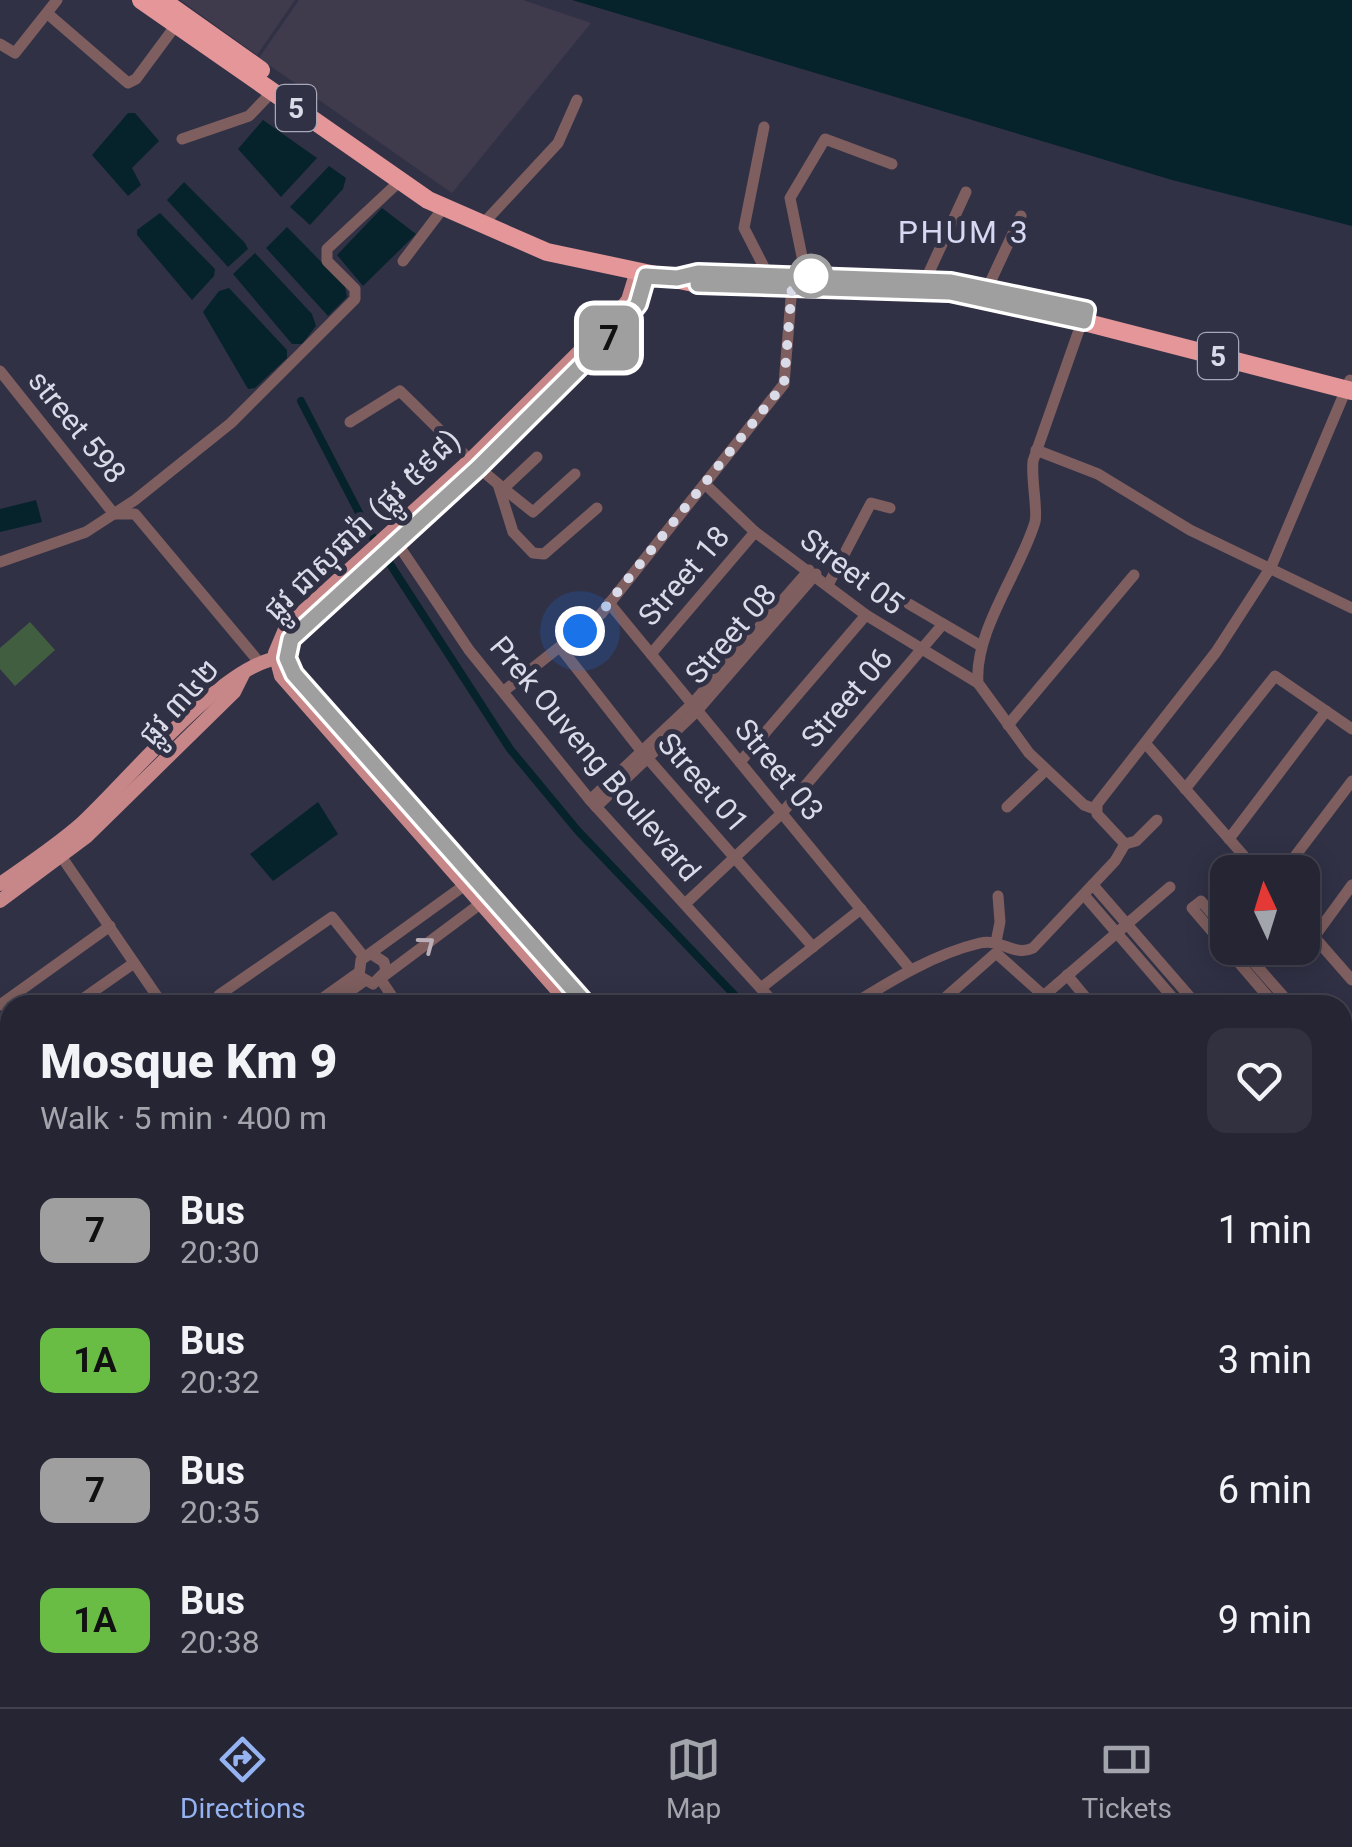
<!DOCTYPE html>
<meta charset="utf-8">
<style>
:root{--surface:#252534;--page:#313140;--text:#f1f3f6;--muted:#a3a5ac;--line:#42424f;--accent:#95b2f1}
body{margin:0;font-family:Roboto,"Noto Sans Khmer",sans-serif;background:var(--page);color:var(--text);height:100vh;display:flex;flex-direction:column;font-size:38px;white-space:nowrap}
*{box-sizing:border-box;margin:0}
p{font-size:32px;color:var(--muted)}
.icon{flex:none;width:55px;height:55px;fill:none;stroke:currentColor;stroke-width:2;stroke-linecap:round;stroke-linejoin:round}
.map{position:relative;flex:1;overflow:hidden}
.panel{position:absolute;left:0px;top:995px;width:1352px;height:712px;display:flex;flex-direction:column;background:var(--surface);border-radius:30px 30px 0 0;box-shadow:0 5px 25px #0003,0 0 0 2px var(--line)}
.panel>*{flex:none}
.badge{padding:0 20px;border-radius:15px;font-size:35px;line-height:65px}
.needle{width:65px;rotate:356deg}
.tools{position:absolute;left:1210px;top:855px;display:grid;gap:20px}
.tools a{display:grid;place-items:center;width:110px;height:110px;border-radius:20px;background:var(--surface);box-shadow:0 5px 25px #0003,0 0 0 2px var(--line);font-size:50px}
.you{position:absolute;width:50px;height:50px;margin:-25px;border:8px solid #fff;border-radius:50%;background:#1a73e8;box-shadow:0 0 0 15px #1a73e833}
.map>.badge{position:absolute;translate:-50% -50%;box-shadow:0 0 0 5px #fff}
.round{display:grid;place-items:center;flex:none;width:105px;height:105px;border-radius:20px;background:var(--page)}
.overview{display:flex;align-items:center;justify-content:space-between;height:170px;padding:0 40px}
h1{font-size:48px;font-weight:800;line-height:75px}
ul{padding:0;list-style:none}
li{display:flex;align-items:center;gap:30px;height:130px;padding:0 40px}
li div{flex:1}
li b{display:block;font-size:38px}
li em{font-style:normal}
li .badge{min-width:110px;font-weight:700;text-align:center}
.tab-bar{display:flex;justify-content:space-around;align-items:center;height:140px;border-top:2px solid var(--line);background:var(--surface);font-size:28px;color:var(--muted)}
.tab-bar a{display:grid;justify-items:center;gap:5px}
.tab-bar .selected{color:var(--accent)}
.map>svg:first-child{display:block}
</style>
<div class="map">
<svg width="1352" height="1707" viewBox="0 0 1352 1707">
<rect width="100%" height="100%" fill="#313146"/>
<!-- industrial -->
<g fill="#3f3b4d">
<polygon points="180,0 295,0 257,55"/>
<polygon points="299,0 523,0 591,23 452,193 259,58"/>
</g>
<!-- green -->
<polygon fill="#415f40" points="30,622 55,650 15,686 0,669 0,648"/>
<!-- water -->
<g fill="#06232b">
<polygon points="572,0 1352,0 1352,226 1172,180"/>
<polygon points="128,113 135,113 159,141 132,168 141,185 128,196 92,155"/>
<polygon points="263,120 317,158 281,197 238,149"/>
<polygon points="329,166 346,178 343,189 310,225 290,207"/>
<polygon points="184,182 245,243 248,249 228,267 167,200"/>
<polygon points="382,208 416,234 363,286 337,255"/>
<polygon points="160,213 215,269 214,276 192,300 137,235 137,230"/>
<polygon points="287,227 345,286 347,297 328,316 266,248"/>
<polygon points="255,253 312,314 316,326 302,344 292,344 233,274"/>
<polygon points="229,288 287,350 287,358 255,388 248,389 203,312 219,291"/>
<polygon points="36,500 42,522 0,532 0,509"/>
<polygon points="318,802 338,834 273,881 250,854"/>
</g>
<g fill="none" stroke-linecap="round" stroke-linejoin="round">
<!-- canal -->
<g stroke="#06232b" stroke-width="8">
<polyline points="301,401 368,530 510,749 578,831 744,1005"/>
<polyline points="1342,1692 1352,1702"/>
</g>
<!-- minor -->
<g stroke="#7e5e5e" stroke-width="11">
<polyline points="48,14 128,83 136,79 176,25"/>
<polyline points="0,44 15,53 57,0"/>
<polyline points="764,127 744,228 768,275"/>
<polyline points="182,139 249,116 272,92"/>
<polyline points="481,226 558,143 577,100"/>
<polyline points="403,261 444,207"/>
<polyline points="806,276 790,198 825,139 892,164"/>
<polyline points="925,281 966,192"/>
<polyline points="988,287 1021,216"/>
<path d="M1086,310L1033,461C1031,479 1038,511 1035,522C1020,572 974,631 978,683L1029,753L1084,805L1095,809"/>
<polyline points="0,371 114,514 135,514 259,662"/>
<polyline points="350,422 400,391 470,460"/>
<polyline points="1036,450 1098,474 1190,530 1352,608"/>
<polyline points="478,467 498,484 513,532 533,553 544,554 597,508"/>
<polyline points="498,484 533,512 575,474"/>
<polyline points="706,485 755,532 866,615 978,683"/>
<polyline points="503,489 537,457"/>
<polyline points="393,537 469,650 590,800 776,1005"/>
<polyline points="0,562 86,532 135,500 231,423 355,299 355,289 327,261 327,249 401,180"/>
<polyline points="828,585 871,503 890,508"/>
<polyline points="609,603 910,969"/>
<polyline points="909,604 981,646"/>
<polyline points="560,647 643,753 813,947"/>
<polyline points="651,654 755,532"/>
<polyline points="504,691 601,614 784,384 792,286"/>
<polyline points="1008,725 1134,575"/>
<polyline points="1146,744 1258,872"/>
<polyline points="740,762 866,615"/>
<polyline points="1185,789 1275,676 1352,729"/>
<polyline points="590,800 692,704 809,570"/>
<polyline points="596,807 697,711 816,574"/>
<polyline points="1007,807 1046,770"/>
<polyline points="1229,839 1326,711"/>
<polyline points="1125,844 1136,841 1157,820"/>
<polyline points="61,856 163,1005"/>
<polyline points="1283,872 1352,781"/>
<polyline points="1093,885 1197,1005"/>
<polyline points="1084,895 1179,1005"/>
<polyline points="685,904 782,813 943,624"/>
<polyline points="1302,923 1352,980"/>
<polyline points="1228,932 1201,901 1192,908 1275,1005"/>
<polyline points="1314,937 1352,885"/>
<polyline points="996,942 1000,922 998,896"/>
<polyline points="1241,948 1291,1005"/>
<polyline points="373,955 384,962 386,971 373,984 359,976 361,960 469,882"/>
<polyline points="385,975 488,898"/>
<polyline points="1067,975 1092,1005"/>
<polyline points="381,980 398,1005"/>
<polyline points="761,988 861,909"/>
<polyline points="0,1005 110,926"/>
<polyline points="74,1005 134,963"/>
<polyline points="216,1005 219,995 332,917 364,957"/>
<polyline points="313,1005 358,973"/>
<polyline points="331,1005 364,981"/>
<path d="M852,1005C892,980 934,954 980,943C1001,938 1014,957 1033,948L1115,861L1125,844L1097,814V804L1216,652L1271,567L1350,380"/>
<polyline points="937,1005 996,953 1044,996"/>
<polyline points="1033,1005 1170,887"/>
<polyline points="0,1057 10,1050"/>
<polyline points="1342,1065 1352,1076"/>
<polyline points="1342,1083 1352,1094"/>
<polyline points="0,1107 10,1120"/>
<polyline points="0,1138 10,1131"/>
<polyline points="1342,1174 1352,1185"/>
<polyline points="1342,1194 1352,1205"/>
<polyline points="0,1230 10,1222"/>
<polyline points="0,1241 10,1234"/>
<polyline points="0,1289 10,1282"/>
<polyline points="1342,1292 1352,1303"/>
<polyline points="1342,1347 1352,1339"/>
<polyline points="0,1361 10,1375"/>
<polyline points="1342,1435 1352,1426"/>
<polyline points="0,1477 10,1491"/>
<polyline points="1342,1518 1352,1510"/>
<polyline points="0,1547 10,1539"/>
<polyline points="0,1586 10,1599"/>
<polyline points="1342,1599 1352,1591"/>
<polyline points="0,1624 10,1617"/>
<polyline points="1342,1628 1352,1640"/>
<polyline points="87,1698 94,1707"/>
<polyline points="159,1698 166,1707"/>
<polyline points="201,1698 207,1707"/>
<polyline points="246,1698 252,1707"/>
<polyline points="299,1698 305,1707"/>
<polyline points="351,1698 358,1707"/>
<polyline points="0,1700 10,1693"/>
<polyline points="373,1707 385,1698"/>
<polyline points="459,1707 472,1698"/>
<polyline points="821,1707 835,1698"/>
<polyline points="1018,1707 1029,1698"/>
</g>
<!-- major -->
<g stroke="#c78788" stroke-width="14">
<path d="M0,884C27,865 56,846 81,824C126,783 224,662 280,658"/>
<polyline points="0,901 86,837 234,692 243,674"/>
<polyline points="570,1005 281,676 275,653 286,627 470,460 610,321 628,300 636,274"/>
<polyline points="587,1005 294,674 287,649 294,636 478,467 619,328 638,304 646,276"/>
<polyline points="1131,1698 1139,1707"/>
<polyline points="1147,1698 1155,1707"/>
</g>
<!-- highway -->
<g stroke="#e49698" stroke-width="18">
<polyline points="141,0 428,200 547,252 698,284 893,289 987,297 1352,391"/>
<polyline points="162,0 261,70"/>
</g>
</g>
<!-- one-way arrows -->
<defs><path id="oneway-chevron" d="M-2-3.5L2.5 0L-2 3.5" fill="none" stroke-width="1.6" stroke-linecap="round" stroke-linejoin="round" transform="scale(2.5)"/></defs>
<use stroke="#baafb8" href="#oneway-chevron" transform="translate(427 944) rotate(-37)"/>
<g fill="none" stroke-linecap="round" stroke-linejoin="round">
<defs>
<polyline id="line" points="587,1005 294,674 287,658 291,639 478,468 619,328 638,304 646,276 677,278 698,273 951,282 1086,310 1084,321 950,292 698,284"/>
</defs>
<!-- line casing -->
<use href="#line" stroke="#fff" stroke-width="22"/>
<!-- line -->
<use href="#line" stroke="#9f9f9f" stroke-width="15"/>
<!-- walk -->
<polyline stroke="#dadbe9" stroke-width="10" stroke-dasharray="0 18" points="580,631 600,614 784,384 792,286 811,276"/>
</g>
<!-- markers -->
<circle fill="#fff" stroke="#9f9f9f" stroke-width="5" cx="811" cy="276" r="20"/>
<g text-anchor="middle" stroke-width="10" stroke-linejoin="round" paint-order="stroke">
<!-- shield labels -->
<g fill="#313146" stroke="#a7a8b8" stroke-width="2.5">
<rect x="276" y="85" width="40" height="46" rx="8"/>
<rect x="1198" y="333" width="40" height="46" rx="8"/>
</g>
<g font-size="28" font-weight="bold" fill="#dadbe9">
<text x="296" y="118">5</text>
<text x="1218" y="366">5</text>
</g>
<!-- street labels -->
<g font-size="30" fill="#dadbe9" stroke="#313146">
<text transform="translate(77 427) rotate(51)" y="10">street 598</text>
<text transform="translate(362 525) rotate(-44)" y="10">ផ្លូវ ជាសុផារ៉ា (ផ្លូវ ៥៩៨)</text>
<text transform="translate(852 572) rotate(37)" y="10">Street 05</text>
<text transform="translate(684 576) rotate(-49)" y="10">Street 18</text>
<text transform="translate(731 634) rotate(-49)" y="10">Street 08</text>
<text transform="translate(847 698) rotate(-49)" y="10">Street 06</text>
<text transform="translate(179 702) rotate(-48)" y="10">ផ្លូវ ៣៤២</text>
<text transform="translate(595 759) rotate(50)" y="10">Prek Ouveng Boulevard</text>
<text transform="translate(779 770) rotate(51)" y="10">Street 03</text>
<text transform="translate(703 783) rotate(49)" y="10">Street 01</text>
</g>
<!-- neighbourhood labels -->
<g font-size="32" letter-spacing="2.5" fill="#d7d8f3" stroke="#313146">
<text x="964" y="243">PHUM 3</text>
</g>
</g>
</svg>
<div class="tools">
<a><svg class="needle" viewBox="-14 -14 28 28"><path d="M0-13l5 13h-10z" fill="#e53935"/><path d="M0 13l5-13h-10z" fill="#a3a5ac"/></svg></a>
</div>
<div class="you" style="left:580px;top:631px"></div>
<b class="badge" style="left:609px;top:338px;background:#9f9f9f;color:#111">7</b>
<section class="panel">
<div class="overview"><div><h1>Mosque Km 9</h1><p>Walk · 5 min · 400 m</p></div><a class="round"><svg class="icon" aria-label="heart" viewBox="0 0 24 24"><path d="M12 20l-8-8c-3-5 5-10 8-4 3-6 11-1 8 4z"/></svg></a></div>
<ul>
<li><span class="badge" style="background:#9f9f9f;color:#111">7</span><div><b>Bus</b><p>20:30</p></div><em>1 min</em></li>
<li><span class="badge" style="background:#69bd44;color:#111">1A</span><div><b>Bus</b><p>20:32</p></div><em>3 min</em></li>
<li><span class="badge" style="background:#9f9f9f;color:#111">7</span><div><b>Bus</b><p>20:35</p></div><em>6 min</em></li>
<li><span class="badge" style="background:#69bd44;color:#111">1A</span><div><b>Bus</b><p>20:38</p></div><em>9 min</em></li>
</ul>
</section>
</div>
<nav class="tab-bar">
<a class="selected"><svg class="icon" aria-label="directions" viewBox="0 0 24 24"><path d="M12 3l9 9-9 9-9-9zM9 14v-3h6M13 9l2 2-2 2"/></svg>Directions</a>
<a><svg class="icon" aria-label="map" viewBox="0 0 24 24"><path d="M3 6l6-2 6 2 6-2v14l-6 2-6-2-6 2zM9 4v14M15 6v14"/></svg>Map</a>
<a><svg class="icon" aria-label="tickets" viewBox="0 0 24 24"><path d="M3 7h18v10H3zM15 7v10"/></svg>Tickets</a>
</nav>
